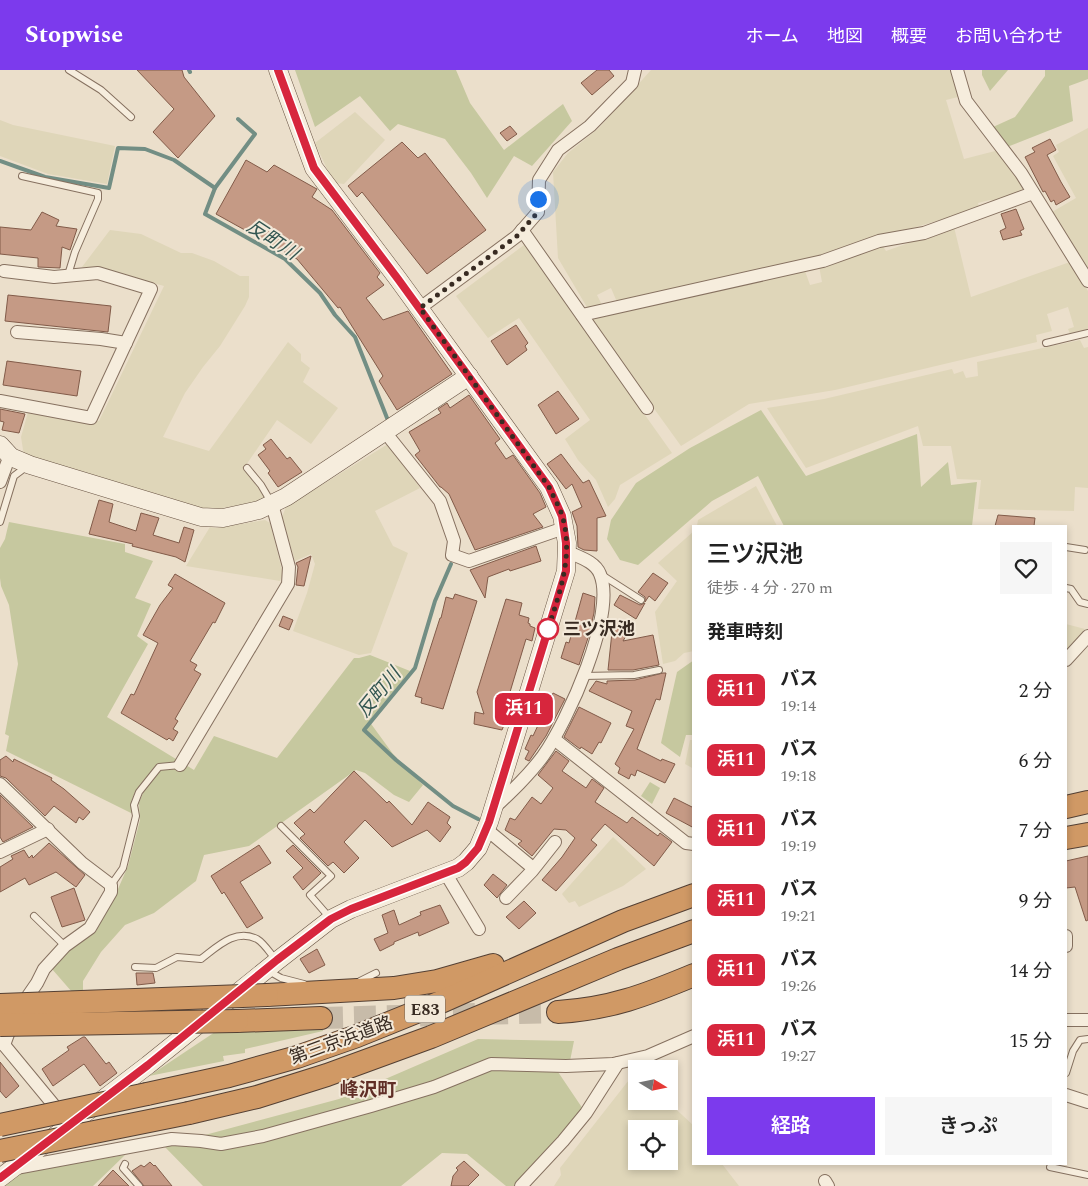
<!DOCTYPE html>
<html lang="ja">
<meta charset="utf-8">
<style>
:root{--surface:#fff;--page:#f6f6f6;--text:#222;--muted:#767676;--accent:#7c3aed}
body{margin:0;font-family:Spectral,"Noto Sans JP",serif;background:var(--page);color:var(--text);height:100vh;display:flex;flex-direction:column;font-size:19px;white-space:nowrap}
*{box-sizing:border-box;margin:0}
p{font-size:16px;color:var(--muted)}
.icon{flex:none;width:28px;height:28px;fill:none;stroke:currentColor;stroke-width:2;stroke-linecap:round;stroke-linejoin:round}
.map{position:relative;flex:1;overflow:hidden}
.drawer{position:absolute;left:692px;top:455px;width:375px;height:640px;display:flex;flex-direction:column;background:var(--surface);border-radius:0px;box-shadow:0 2px 8px #0003}
.drawer>*{flex:none}
.badge{padding:0 10px;border-radius:8px;font-size:18px;line-height:32px}
.needle{width:32px;rotate:100deg}
.tools{position:absolute;left:628px;top:990px;display:grid;gap:10px}
.tools a{display:grid;place-items:center;width:50px;height:50px;border-radius:0px;background:var(--surface);box-shadow:0 2px 8px #0003;font-size:25px}
.you{position:absolute;width:25px;height:25px;margin:-12px;border:4px solid #fff;border-radius:50%;background:#1a73e8;box-shadow:0 0 0 8px #1a73e833}
.map>.badge{position:absolute;translate:-50% -50%;box-shadow:0 0 0 2px #fff}
h2{padding:0 15px;font-size:19px;line-height:45px}
.round{display:grid;place-items:center;flex:none;width:52px;height:52px;border-radius:0px;background:var(--page)}
.overview{display:flex;align-items:center;justify-content:space-between;height:85px;padding:0 15px}
h1{font-size:24px;font-weight:600;line-height:38px}
.primary-button{display:flex;gap:10px;margin-top:auto;padding:10px 15px}
.primary-button a{flex:1;height:58px;border-radius:0px;background:var(--accent);color:#fff;font-size:20px;font-weight:600;line-height:58px;text-align:center}
.primary-button a+a{background:var(--page);color:var(--text)}
ul{padding:0;list-style:none}
li{display:flex;align-items:center;gap:15px;height:70px;padding:0 15px}
li div{flex:1}
li b{display:block;font-size:19px}
li em{font-style:normal}
li .badge{min-width:55px;font-weight:700;text-align:center}
header{display:flex;align-items:center;gap:30px;box-sizing:border-box;height:70px;padding:0 25px;background:var(--accent);color:#fff}
header strong{font-size:24px}
nav{display:flex;gap:28px;margin-inline-start:auto;font-size:18px}
.map>svg:first-child{display:block}
</style>
<header>
<strong>Stopwise</strong>
<nav><a>ホーム</a><a>地図</a><a>概要</a><a>お問い合わせ</a></nav>
</header>
<div class="map">
<svg width="1088" height="1116" viewBox="0 0 1088 1116">
<rect width="100%" height="100%" fill="#ebdfcb"/>
<!-- farmland -->
<g fill="#dfd6b9" fill-rule="evenodd">
<polygon points="651,0 952,0 958,27 946,30 964,89 999,80 1027,120 997,132 990,130 978,133 979,138 957,145 783,196 617,232 611,218 597,225 602,235 588,239 558,188 553,102 568,83 599,58"/>
<polygon points="355,42 385,70 344,114 336,113 328,101 315,73"/>
<polygon points="0,50 13,55 115,76 107,114 48,104 0,86"/>
<polygon points="1088,58 1088,201 1052,142 1076,128 1053,86 1059,82 1056,75"/>
<polygon points="954,157 971,227 1070,192 1088,221 1088,259 1070,264 1068,259 1074,257 1068,237 1047,244 1052,261 1036,265 1037,272 835,320 749,334 681,376 593,254 594,248 805,201 810,215 822,212 819,196 882,175 886,181"/>
<polygon points="110,160 141,164 181,183 192,183 214,191 240,206 249,206 249,227 245,236 220,276 203,297 185,323 163,367 209,381 288,272 301,284 301,291 310,298 303,312 338,338 311,374 277,350 244,398 267,431 209,440 24,386 21,367 28,342 99,351 164,216 99,198 82,197"/>
<polygon points="524,175 672,383 620,415 615,429 608,437 596,410 578,390 565,369 590,350 519,248 488,268 456,226"/>
<polygon points="1080,270 1084,278 1088,277 1088,418 1075,417 1074,441 978,439 981,410 957,409 951,376 923,376 918,356 806,398 767,338 824,329 952,299 954,304 963,301 966,308 978,306 977,292"/>
<polygon points="388,374 420,418 375,441 393,476 408,483 371,583 359,585 293,561 307,523 315,494 311,484 295,491 282,447 286,437"/>
<polygon points="756,416 777,456 697,456 698,450"/>
<polygon points="265,450 270,453 283,504 280,511 186,496 210,457 216,458"/>
<polygon points="694,461 694,581 684,583 675,591 663,594 655,542 677,511 658,493"/>
<polygon points="1066,554 1085,559 1066,582"/>
<polygon points="690,670 694,670 694,699 685,694"/>
<polygon points="613,767 646,799 623,816 579,837 575,831 569,833 562,824"/>
<path d="M636,1001V1031H667L694,1056V1094H722L739,1116H554L561,1105L560,1098ZM636,1059H669V1091H636Z"/>
</g>
<!-- green -->
<g fill="#c6c89f">
<polygon points="295,0 456,0 470,33 504,80 563,34 572,51 532,96 514,86 487,128 471,103 445,69 398,54 390,61 360,26 315,57"/>
<polygon points="982,0 1008,0 990,21 982,5"/>
<polygon points="1045,0 1088,0 1088,9 1069,16 1073,51 1007,77 993,57 1015,47 1045,6"/>
<polygon points="761,340 806,406 917,364 921,417 948,392 951,415 977,412 972,456 784,456 758,406 712,431 638,495 620,490 607,469 611,450 636,413 690,378"/>
<polygon points="9,452 125,474 125,482 153,491 135,528 151,534 137,566 148,574 107,647 194,700 214,666 277,688 354,588 359,588 370,585 410,601 369,651 393,684 423,715 409,732 394,725 365,703 356,700 249,776 204,785 196,811 154,843 125,855 101,882 83,911 83,922 72,922 52,899 73,876 96,861 118,819 128,796 140,750 139,733 143,723 135,722 131,732 133,744 6,681 9,666 5,664 18,594 9,535 1,516 0,508 0,478 5,469"/>
<polygon points="694,590 694,665 686,665 680,687 661,673 677,602"/>
<polygon points="650,712 660,718 652,734 641,726"/>
<polygon points="323,956 323,961 245,979 245,983 223,986 224,991 149,1006 215,962"/>
<polygon points="478,969 574,971 570,991 554,996 585,1042 518,1116 506,1116 467,1084 442,1083 401,1116 203,1116 164,1076 339,1029"/>
<polygon points="125,1085 93,1116 4,1116 19,1102"/>
</g>
<g fill="none" stroke-linecap="round" stroke-linejoin="round">
<!-- stream -->
<g stroke="#728e84" stroke-width="4">
<polyline points="189,0 190,2"/>
<polyline points="238,49 255,64 215,118 205,144 285,189 320,223 335,245 355,267 389,353"/>
<polyline points="0,91 45,107 109,118 118,78 145,79 174,90 215,118"/>
<polyline points="451,494 435,531 415,598 364,660 396,690 453,736 478,749"/>
</g>
</g>
<!-- building -->
<g fill="#c59a85" stroke="#825b49">
<polygon points="137,0 182,0 184,7 215,46 178,88 153,62 174,39"/>
<polygon points="597,0 609,0 614,6 592,25 581,13"/>
<polygon points="510,56 517,64 507,71 500,63"/>
<polygon points="1050,69 1056,80 1047,85 1061,112 1070,127 1056,135 1054,130 1051,132 1045,121 1043,122 1025,87 1035,82 1032,78"/>
<polygon points="402,72 418,88 425,83 486,160 427,204 362,122 357,127 348,116"/>
<polygon points="246,90 267,102 274,95 315,118 317,119 312,127 332,140 380,203 377,207 384,215 366,228 383,250 408,241 452,304 397,340 379,311 383,306 340,237 338,238 297,189 216,144"/>
<polygon points="1016,139 1024,159 1020,161 1022,165 1003,170 1000,161 1006,158 1001,144"/>
<polygon points="42,142 59,150 56,156 77,159 70,180 62,177 60,198 38,197 38,188 0,184 0,157 31,160"/>
<polygon points="8,225 111,236 108,262 5,251"/>
<polygon points="516,255 528,273 525,276 527,280 507,295 491,271"/>
<polygon points="7,291 81,301 77,326 3,315"/>
<polygon points="558,321 579,349 556,364 538,335"/>
<polygon points="469,325 500,369 495,373 506,389 513,385 540,423 546,437 533,444 543,457 475,480 449,424 441,417 440,417 415,385 420,381 409,362 441,343 438,339 447,333 450,338"/>
<polygon points="0,339 25,344 19,363 2,360 4,352 0,351"/>
<polygon points="271,369 287,389 290,387 302,402 278,417 268,403 270,401 258,385 266,379 263,375"/>
<polygon points="561,384 583,413 589,410 606,446 597,448 597,481 584,480 578,477 577,456 572,442 582,437 572,414 566,419 547,394"/>
<polygon points="99,430 113,434 109,452 136,461 141,443 159,448 153,465 179,473 184,457 194,460 185,492 176,487 132,476 133,474 89,464"/>
<polygon points="998,445 1035,448 1034,456 995,456"/>
<polygon points="536,476 541,491 510,501 509,499 488,507 485,528 470,500"/>
<polygon points="311,486 304,516 296,515 298,497 296,493"/>
<polygon points="653,503 668,513 655,531 649,526 645,532 645,527 638,522"/>
<polygon points="175,504 225,533 215,553 213,552 190,591 197,595 194,600 201,604 175,649 178,651 173,659 178,662 173,671 169,668 167,670 121,643 131,624 134,625 158,573 143,565 160,535 173,518 168,515"/>
<polygon points="583,523 595,527 594,543 588,568 579,595 561,588 566,572 569,573"/>
<polygon points="455,524 477,531 443,639 421,633 422,628 415,626 440,548 441,548 446,527 453,529"/>
<polygon points="620,525 640,535 645,533 636,549 614,535"/>
<polygon points="506,529 522,533 519,545 529,548 528,553 530,554 530,556 535,558 532,571 526,569 510,622 514,623 511,638 502,660 474,654 475,642 484,644 477,622"/>
<polygon points="283,546 293,550 289,560 279,556"/>
<polygon points="608,552 634,552 623,571 653,565 659,595 633,600 608,600 612,562 606,561"/>
<polygon points="663,603 666,603 660,630 656,629 637,679 661,691 662,689 675,694 665,713 637,700 635,706 631,704 629,709 618,703 620,698 615,694 634,659 626,656 632,641 589,621 596,611 607,614 607,611 635,610"/>
<polygon points="553,623 565,629 546,666 529,691 525,689 529,681 525,679 531,665 533,666"/>
<polygon points="579,637 611,653 601,673 599,672 592,684 581,677 580,679 564,667"/>
<polygon points="556,681 569,691 562,701 586,718 592,709 604,718 595,732 627,753 632,747 658,766 660,763 672,772 654,796 605,754 591,770 597,775 556,821 542,810 562,787 575,768 566,760 554,759 532,786 518,774 522,771 505,760 510,748 515,750 532,727 541,734 553,718 538,705"/>
<polygon points="6,686 13,692 14,689 52,708 51,710 64,719 90,742 83,750 79,747 76,753 54,736 45,746 6,708 0,706 0,690"/>
<polygon points="354,701 387,733 389,731 412,755 428,732 450,747 447,753 451,757 440,772 427,760 392,777 365,750 344,772 359,788 344,803 333,792 328,796 300,768 305,764 294,753 310,739 314,743"/>
<polygon points="0,725 33,757 3,772 0,767"/>
<polygon points="674,728 694,738 694,758 666,743"/>
<polygon points="49,773 85,805 76,817 56,802 29,815 25,808 0,822 0,797 13,789 11,786 24,780 29,788 32,785 33,788"/>
<polygon points="259,775 271,793 240,812 263,848 247,858 224,822 222,824 211,806"/>
<polygon points="293,775 321,803 303,820 293,807 303,798 286,781"/>
<polygon points="1088,786 1088,850 1086,851 1075,817 1066,818 1066,791"/>
<polygon points="493,804 507,815 497,828 484,815"/>
<polygon points="74,818 85,850 62,857 51,827"/>
<polygon points="524,831 536,843 519,859 506,847"/>
<polygon points="440,835 449,853 419,866 418,862 394,872 394,874 380,881 374,869 388,863 382,845 394,840 399,855 421,845 420,842"/>
<polygon points="317,879 325,895 309,903 300,889"/>
<polygon points="136,903 153,903 155,913 137,915"/>
<polygon points="83,967 85,967 106,994 109,992 117,1003 100,1016 84,994 53,1016 42,999 69,980 67,977"/>
<polygon points="0,992 19,1016 6,1028 0,1021"/>
<polygon points="464,1091 479,1105 468,1116 451,1116 453,1106 458,1100 456,1098"/>
<polygon points="150,1092 154,1096 155,1095 172,1116 144,1116 132,1101 141,1095 144,1097"/>
<polygon points="113,1100 129,1116 98,1116"/>
</g>
<g fill="none" stroke-linecap="round" stroke-linejoin="round">
<!-- highway-tunnel -->
<polyline stroke="#c7bba9" stroke-width="22" stroke-dasharray="22 11" stroke-linecap="butt" points="321,948 558,942"/>
<defs>
<g id="lane">
<polyline points="69,0 101,20 131,47"/>
<polyline points="22,106 98,123 98,129 75,182 68,205"/>
<polyline points="1046,273 1088,263"/>
<polyline points="247,398 261,415 271,432"/>
<polyline points="0,452 14,406 26,397"/>
<polyline points="1066,477 1085,480"/>
<polyline points="602,505 641,530"/>
<polyline points="1066,518 1071,519 1080,532 1088,534"/>
<polyline points="583,606 634,605 659,600"/>
<polyline points="281,756 331,806 310,825 330,848"/>
<polyline points="111,815 123,798 136,746 134,735 139,722 159,697 180,695"/>
<polyline points="34,846 65,876"/>
<path d="M135,897L156,898L177,887L201,889C217,877 235,858 257,869C264,873 270,883 276,890"/>
<polyline points="267,900 281,908 304,914"/>
<polyline points="360,911 376,903"/>
<polyline points="1066,1003 1073,981 1080,970 1088,969"/>
<polyline points="125,1094 123,1098 139,1116"/>
<polyline points="1050,1097 1088,1105"/>
</g>
<g id="street">
<polyline points="957,0 966,31 1021,103 1088,211"/>
<polyline points="522,160 647,338"/>
<polyline points="420,238 517,166 538,142 539,110 558,80 590,56 632,13 635,0"/>
<polyline points="582,245 823,191 879,171 924,163 1033,123"/>
<polyline points="17,262 101,269 126,273"/>
<polyline points="0,331 91,348 151,219 98,203 54,207 4,201"/>
<polyline points="385,362 440,431 454,471 452,485 469,491 564,458"/>
<polyline points="0,412 10,385"/>
<polyline points="1066,590 1088,566"/>
<polyline points="554,669 686,773 694,774"/>
<polyline points="180,695 288,514 289,497 272,434"/>
<polyline points="0,714 82,793 111,815 111,822 90,858 65,876 44,899 37,913 15,945 4,975"/>
<path d="M493,739C511,722 529,705 543,686C567,652 617,544 600,504C595,491 578,487 566,481"/>
<polyline points="486,759 533,798"/>
<polyline points="0,782 48,759"/>
<polyline points="446,804 479,859"/>
<polyline points="506,828 532,801 555,772"/>
<polyline points="1066,866 1066,876"/>
<polyline points="1066,950 1088,950"/>
<polyline points="0,970 62,1045"/>
<polyline points="1066,1025 1088,1032"/>
<polyline points="16,1098 172,1069 201,1071 221,1074 263,1066 371,1036 434,1017 491,994 566,996 613,994 648,986 694,966"/>
<polyline points="825,1111 828,1116"/>
<polyline points="521,1116 563,1071 586,1043 618,993"/>
</g>
<g id="secondary">
<polyline points="0,375 11,387 30,395 201,447 223,448 259,440 286,427 469,306"/>
<polyline points="0,1108 148,995 277,891 331,849 351,839 458,798 466,792 478,778 489,752 566,501 567,473 562,446 549,417 398,209 314,98 278,0"/>
</g>
<g id="highway">
<polyline points="1066,737 1088,732"/>
<polyline points="1066,768 1088,764"/>
<polyline points="267,925 394,918 437,911 493,895"/>
<path d="M558,942C610,939 646,925 694,905"/>
<polyline points="237,951 321,948"/>
<polyline points="147,1024 229,1006 297,987 357,966 441,932 623,851 694,825"/>
<polyline points="189,1043 257,1027 327,1005 431,967 618,889 694,861"/>
</g>
</defs>
<!-- lane casing -->
<use href="#lane" stroke="#867160" stroke-width="8"/>
<!-- street casing -->
<use href="#street" stroke="#867160" stroke-width="14"/>
<!-- secondary casing -->
<use href="#secondary" stroke="#685343" stroke-width="19"/>
<!-- highway casing -->
<use href="#highway" stroke="#544034" stroke-width="24"/>
<!-- lane -->
<use href="#lane" stroke="#f6eddd" stroke-width="6"/>
<!-- street -->
<use href="#street" stroke="#f6eddd" stroke-width="12"/>
<!-- secondary -->
<use href="#secondary" stroke="#f6eddd" stroke-width="18"/>
<!-- highway -->
<use href="#highway" stroke="#d09965" stroke-width="22"/>
<defs>
<g id="highway-bridge">
<polyline points="0,935 267,925"/>
<polyline points="0,955 237,951"/>
<polyline points="0,1055 147,1024"/>
<polyline points="0,1081 189,1043"/>
</g>
</defs>
<!-- highway-bridge casing -->
<use href="#highway-bridge" stroke="#544034" stroke-width="24" stroke-linecap="butt"/>
<!-- highway-bridge -->
<use href="#highway-bridge" stroke="#d09965" stroke-width="22"/>
</g>
<g fill="none" stroke-linecap="round" stroke-linejoin="round">
<defs>
<polyline id="line" points="0,1108 148,995 277,890 331,849 351,839 458,798 466,792 478,778 489,752 566,501 566,473 562,446 549,417 398,209 314,98 278,0"/>
</defs>
<!-- line casing -->
<use href="#line" stroke="#fff" stroke-width="11"/>
<!-- line -->
<use href="#line" stroke="#d7263d" stroke-width="8"/>
<!-- walk -->
<path stroke="#382b22" stroke-width="5" stroke-dasharray="0 9" d="M538,129V142L517,166L420,238L549,417C553,426 559,436 562,445C574,484 560,522 548,559"/>
</g>
<!-- markers -->
<circle fill="#fff" stroke="#d7263d" stroke-width="2.5" cx="548" cy="559" r="10"/>
<g text-anchor="middle" stroke-width="4" stroke-linejoin="round" paint-order="stroke">
<!-- shield labels -->
<rect fill="#f3e9d9" stroke="#706459" stroke-width="1" x="405" y="925.5" width="40" height="27" rx="4"/>
<g font-size="16" font-weight="bold" fill="#382b22">
<text x="425" y="945">E83</text>
</g>
<!-- stop labels -->
<g font-size="18" font-weight="bold" fill="#382b22" stroke="#f3e9d9" text-anchor="start">
<text x="563" y="565">三ツ沢池</text>
</g>
<!-- street labels -->
<g font-size="18" fill="#382b22" stroke="#f3e9d9">
<text transform="translate(341 970) rotate(-20)" y="6">第三京浜道路</text>
</g>
<!-- water labels -->
<g font-size="19" font-style="italic" fill="#335651" stroke="#f3e9d9">
<text transform="translate(273 169) rotate(33)" y="7">反町川</text>
<text transform="translate(378 622) rotate(-51)" y="7">反町川</text>
</g>
<!-- neighbourhood labels -->
<g font-size="19" font-weight="bold" fill="#602e26" stroke="#f3e9d9">
<text x="368" y="1026">峰沢町</text>
</g>
</g>
</svg>
<div class="tools">
<a><svg class="needle" viewBox="-14 -14 28 28"><path d="M0-13l5 13h-10z" fill="#e53935"/><path d="M0 13l5-13h-10z" fill="#767676"/></svg></a>
<a><svg class="icon" aria-label="locate" viewBox="0 0 24 24"><circle cx="12" cy="12" r="6"/><path d="M12 2v4M12 18v4M2 12h4M18 12h4"/></svg></a>
</div>
<div class="you" style="left:538px;top:129px"></div>
<b class="badge" style="left:524px;top:639px;background:#d7263d;color:#fff">浜11</b>
<section class="drawer">
<div class="overview"><div><h1>三ツ沢池</h1><p>徒歩 · 4 分 · 270 m</p></div><a class="round"><svg class="icon" aria-label="heart" viewBox="0 0 24 24"><path d="M12 20l-8-8c-3-5 5-10 8-4 3-6 11-1 8 4z"/></svg></a></div>
<h2>発車時刻</h2>
<ul>
<li><span class="badge" style="background:#d7263d;color:#fff">浜11</span><div><b>バス</b><p>19:14</p></div><em>2 分</em></li>
<li><span class="badge" style="background:#d7263d;color:#fff">浜11</span><div><b>バス</b><p>19:18</p></div><em>6 分</em></li>
<li><span class="badge" style="background:#d7263d;color:#fff">浜11</span><div><b>バス</b><p>19:19</p></div><em>7 分</em></li>
<li><span class="badge" style="background:#d7263d;color:#fff">浜11</span><div><b>バス</b><p>19:21</p></div><em>9 分</em></li>
<li><span class="badge" style="background:#d7263d;color:#fff">浜11</span><div><b>バス</b><p>19:26</p></div><em>14 分</em></li>
<li><span class="badge" style="background:#d7263d;color:#fff">浜11</span><div><b>バス</b><p>19:27</p></div><em>15 分</em></li>
</ul>
<div class="primary-button"><a>経路</a><a>きっぷ</a></div>
</section>
</div>
